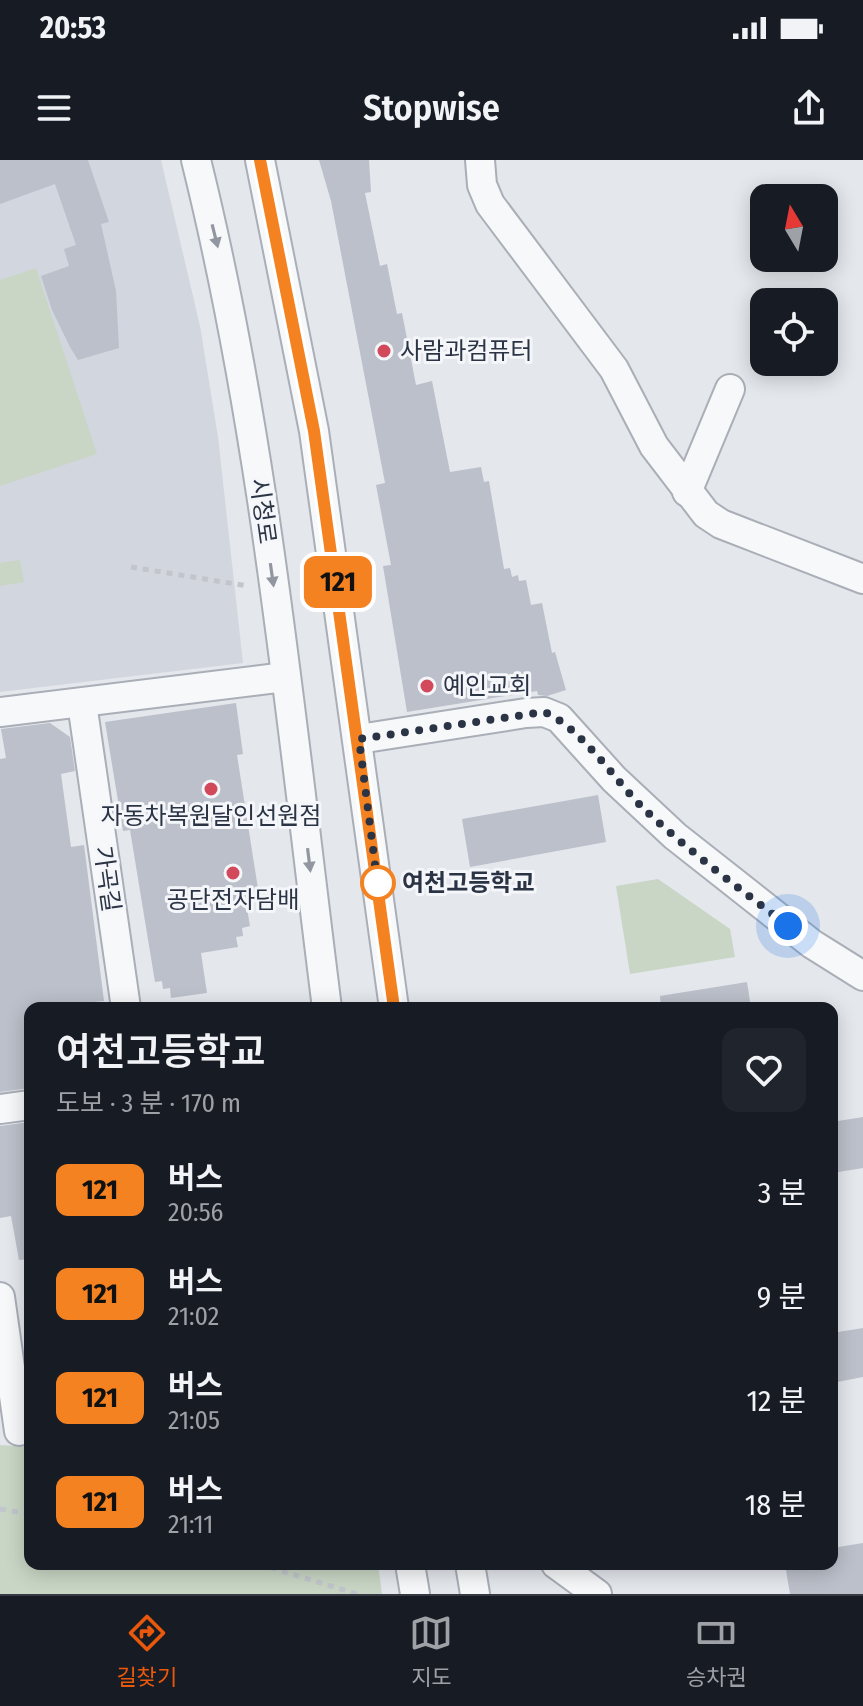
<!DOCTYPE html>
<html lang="ko">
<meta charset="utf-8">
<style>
:root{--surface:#171b24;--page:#20242c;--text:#f1f3f6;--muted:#9ea1a6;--line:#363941;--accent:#ea580c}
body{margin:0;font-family:"Fira Sans Condensed","Noto Sans KR",sans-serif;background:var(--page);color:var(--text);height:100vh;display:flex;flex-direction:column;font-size:30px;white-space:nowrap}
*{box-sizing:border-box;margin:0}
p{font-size:26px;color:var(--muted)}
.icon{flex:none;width:44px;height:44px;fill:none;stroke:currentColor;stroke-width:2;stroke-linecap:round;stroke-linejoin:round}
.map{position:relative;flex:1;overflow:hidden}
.side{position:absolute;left:24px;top:842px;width:814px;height:568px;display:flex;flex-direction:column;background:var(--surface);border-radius:16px;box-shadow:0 4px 20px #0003}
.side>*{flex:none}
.badge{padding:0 16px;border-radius:12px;font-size:28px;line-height:52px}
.needle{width:52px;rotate:350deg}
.tools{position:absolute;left:750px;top:24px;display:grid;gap:16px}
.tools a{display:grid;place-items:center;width:88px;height:88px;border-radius:16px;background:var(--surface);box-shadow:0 4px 20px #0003;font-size:40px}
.you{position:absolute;width:40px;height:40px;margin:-20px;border:6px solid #fff;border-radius:50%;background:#1a73e8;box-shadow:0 0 0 12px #1a73e833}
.map>.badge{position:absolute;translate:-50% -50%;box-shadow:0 0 0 4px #fff}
.round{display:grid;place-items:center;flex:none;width:84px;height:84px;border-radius:16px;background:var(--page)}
.summary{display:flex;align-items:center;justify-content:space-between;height:136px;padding:0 32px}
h1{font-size:38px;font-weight:600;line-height:60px}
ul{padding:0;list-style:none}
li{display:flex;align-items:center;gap:24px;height:104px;padding:0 32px}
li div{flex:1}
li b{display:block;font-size:30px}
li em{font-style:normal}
li .badge{min-width:88px;font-weight:700;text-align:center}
.status{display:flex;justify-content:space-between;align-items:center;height:56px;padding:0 40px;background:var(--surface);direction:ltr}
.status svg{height:22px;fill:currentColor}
header{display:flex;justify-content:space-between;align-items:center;height:104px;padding:0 32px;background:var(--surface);font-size:36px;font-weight:600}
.tab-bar{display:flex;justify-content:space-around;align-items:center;height:112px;border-top:2px solid var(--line);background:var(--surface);font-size:22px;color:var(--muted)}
.tab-bar a{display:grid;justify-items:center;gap:4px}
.tab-bar .active{color:var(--accent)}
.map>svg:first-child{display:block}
</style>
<div class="status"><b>20:53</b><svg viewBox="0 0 49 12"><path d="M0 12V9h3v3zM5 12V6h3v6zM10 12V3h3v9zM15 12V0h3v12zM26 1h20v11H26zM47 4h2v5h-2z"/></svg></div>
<header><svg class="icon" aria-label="menu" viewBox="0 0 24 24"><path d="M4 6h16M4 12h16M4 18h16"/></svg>Stopwise<svg class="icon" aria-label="share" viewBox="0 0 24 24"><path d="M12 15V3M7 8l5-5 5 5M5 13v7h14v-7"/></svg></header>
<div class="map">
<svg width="863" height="1434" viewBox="0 0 863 1434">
<rect width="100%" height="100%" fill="#e4e7ec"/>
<!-- built -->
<polygon fill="#d2d6de" points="0,0 161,0 200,166 218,277 243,503 0,532"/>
<!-- green -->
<g fill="#c9d6c5">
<polygon points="36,108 97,294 0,326 0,120"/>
<polygon points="20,400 24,422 0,426 0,403"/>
<polygon points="658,719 730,769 735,797 630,814 616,726"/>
<polygon points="0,1285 30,1287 30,1404 378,1404 382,1434 0,1434"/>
</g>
<!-- building -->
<g fill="#bbc0ca">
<polygon points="0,0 88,0 109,62 101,64 116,131 119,188 78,200 70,187 52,150 41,116 69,106 64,89 76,85 55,24 0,44"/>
<polygon points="319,0 369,0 371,32 365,33 380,106 387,104 397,154 402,153 416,225 432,221 450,312 481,307 484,322 489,321 504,409 510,408 512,417 518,415 519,421 526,420 531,445 542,443 552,493 555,492 566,530 547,536 538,535 537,531 407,552 383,406 391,405 376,325 385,323 331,41"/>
<polygon points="236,543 243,594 237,595 259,735 245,737 250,766 242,768 243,776 236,777 238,787 201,793 207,833 171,838 170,828 163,829 162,821 155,822 130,670 123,671 105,562"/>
<polygon points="50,563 70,577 75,611 61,614 71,687 84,685 104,841 30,848 30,928 0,932 0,599 6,598 1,569"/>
<polygon points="598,635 606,682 470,707 462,659"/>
<polygon points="747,822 751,848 661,848 660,836"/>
<polygon points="863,957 863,1008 832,1013 832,962"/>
<polygon points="30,962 30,1099 19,1100 11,1056 0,1058 0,966"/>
<polygon points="863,1168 863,1217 832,1223 832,1173"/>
<polygon points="863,1383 863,1434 790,1434 785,1404 832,1404 832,1388"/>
</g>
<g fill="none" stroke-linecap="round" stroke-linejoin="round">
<defs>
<g id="minor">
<path d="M196,0C265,278 291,565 327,848"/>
<polyline points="260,0 314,271 394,848"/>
<polyline points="480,0 482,25 490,44 614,209 654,286 706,354 721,364 863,419"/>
<polyline points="687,332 730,229"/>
<polyline points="82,543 126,848"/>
<polyline points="0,552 285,517"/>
<polyline points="359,579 526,553 544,552 559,558 614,619 675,676 812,784 863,816"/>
<polyline points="0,949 30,945"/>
<polyline points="0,1137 19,1271"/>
<polyline points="410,1404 415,1434"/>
<polyline points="470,1404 475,1434"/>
<polyline points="556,1404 597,1434"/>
</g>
</defs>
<!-- minor casing -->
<use href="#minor" stroke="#a9aeb7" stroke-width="32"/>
<!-- path -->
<g stroke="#c2c5cb" stroke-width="5" stroke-dasharray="6 6" stroke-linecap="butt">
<polyline points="131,407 248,426"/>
<polyline points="0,1349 30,1354"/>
<polyline points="259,1404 357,1434"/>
</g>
<!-- minor -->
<use href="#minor" stroke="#f7f8fa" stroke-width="28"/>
</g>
<!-- one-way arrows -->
<defs><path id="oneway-solid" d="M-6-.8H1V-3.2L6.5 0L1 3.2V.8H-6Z" transform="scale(2)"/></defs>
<g fill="#9196a0">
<use href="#oneway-solid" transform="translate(215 76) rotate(76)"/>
<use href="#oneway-solid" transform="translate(272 415) rotate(82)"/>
<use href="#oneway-solid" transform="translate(309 700) rotate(83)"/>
</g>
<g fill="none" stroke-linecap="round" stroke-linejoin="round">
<defs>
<polyline id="line" points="260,0 314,271 394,848"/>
</defs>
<!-- line casing -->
<use href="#line" stroke="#fff" stroke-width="18"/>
<!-- line -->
<use href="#line" stroke="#f58220" stroke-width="12"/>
<!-- walk -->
<path stroke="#2b3445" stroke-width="8" stroke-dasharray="0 14.4" d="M378,723V728L359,579L544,552C581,567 615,621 645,650C690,692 740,729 788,766"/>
</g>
<!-- markers -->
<g fill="#d1495b" stroke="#f4f6f9" stroke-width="3">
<circle cx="384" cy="191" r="8"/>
<circle cx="427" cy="526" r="8"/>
<circle cx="211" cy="629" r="8"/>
<circle cx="233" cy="713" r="8"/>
</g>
<circle fill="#fff" stroke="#f58220" stroke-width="4" cx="378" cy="723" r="16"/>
<g text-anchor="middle" stroke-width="6" stroke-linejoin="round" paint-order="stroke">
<!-- poi labels -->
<g font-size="24" fill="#2b3445" stroke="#f4f6f9" text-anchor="start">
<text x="400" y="199">사람과컴퓨터</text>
<text x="443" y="534">예인교회</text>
<text x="211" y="664" text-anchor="middle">자동차복원달인선원점</text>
<text x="233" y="748" text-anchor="middle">공단전자담배</text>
</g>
<!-- street labels -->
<g font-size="24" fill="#2b3445" stroke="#f4f6f9">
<text transform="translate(263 351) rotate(82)" y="8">시청로</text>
<text transform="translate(107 719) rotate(82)" y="8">가곡길</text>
</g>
<!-- stop labels -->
<g font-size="24" font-weight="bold" fill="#2b3445" stroke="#f4f6f9" text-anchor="start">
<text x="402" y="731">여천고등학교</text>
</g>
</g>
</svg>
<div class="tools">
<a><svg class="needle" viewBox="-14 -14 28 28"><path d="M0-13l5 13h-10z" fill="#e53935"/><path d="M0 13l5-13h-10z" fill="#9ea1a6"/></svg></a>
<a><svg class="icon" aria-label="locate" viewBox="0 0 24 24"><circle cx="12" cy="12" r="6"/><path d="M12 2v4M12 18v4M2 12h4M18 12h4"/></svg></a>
</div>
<div class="you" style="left:788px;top:766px"></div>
<b class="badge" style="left:338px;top:422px;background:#f58220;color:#111">121</b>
<section class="side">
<div class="summary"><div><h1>여천고등학교</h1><p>도보 · 3 분 · 170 m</p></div><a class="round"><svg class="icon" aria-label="heart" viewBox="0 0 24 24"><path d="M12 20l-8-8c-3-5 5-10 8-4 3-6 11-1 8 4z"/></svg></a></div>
<ul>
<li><span class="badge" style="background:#f58220;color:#111">121</span><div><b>버스</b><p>20:56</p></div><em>3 분</em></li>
<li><span class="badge" style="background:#f58220;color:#111">121</span><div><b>버스</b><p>21:02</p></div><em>9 분</em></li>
<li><span class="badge" style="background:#f58220;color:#111">121</span><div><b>버스</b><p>21:05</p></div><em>12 분</em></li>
<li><span class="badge" style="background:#f58220;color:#111">121</span><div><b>버스</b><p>21:11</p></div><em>18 분</em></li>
</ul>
</section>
</div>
<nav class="tab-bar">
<a class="active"><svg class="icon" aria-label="directions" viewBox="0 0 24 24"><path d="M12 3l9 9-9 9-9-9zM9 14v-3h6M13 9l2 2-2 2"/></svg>길찾기</a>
<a><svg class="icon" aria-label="map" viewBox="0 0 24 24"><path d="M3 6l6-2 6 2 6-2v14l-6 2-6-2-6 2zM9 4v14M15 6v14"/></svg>지도</a>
<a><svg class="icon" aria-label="tickets" viewBox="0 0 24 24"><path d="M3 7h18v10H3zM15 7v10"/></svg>승차권</a>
</nav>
